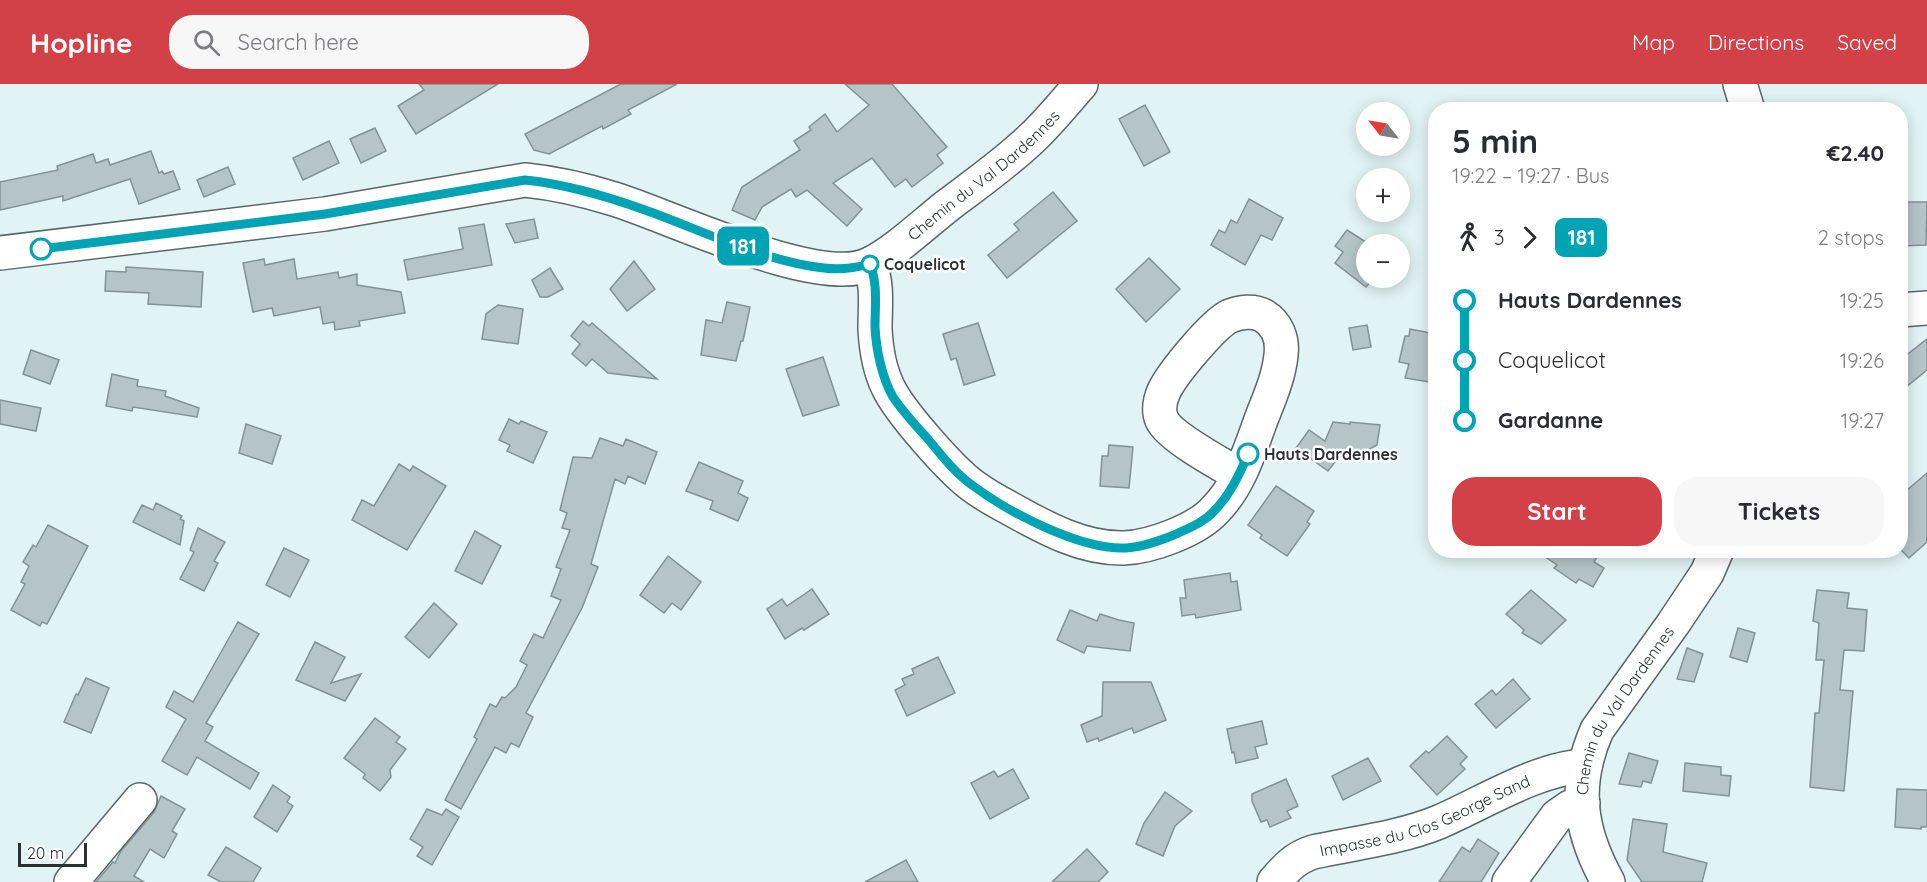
<!DOCTYPE html>
<meta charset="utf-8">
<style>
:root{--surface:#fff;--page:#f7f7f7;--text:#2b2b33;--muted:#7c7c81;--accent:#d14147}
body{margin:0;font-family:Quicksand,sans-serif;background:var(--page);color:var(--text);height:100vh;display:flex;flex-direction:column;font-size:22px;white-space:nowrap}
*{box-sizing:border-box;margin:0}
p{font-size:20px;color:var(--muted)}
.icon{flex:none;width:33px;height:33px;fill:none;stroke:currentColor;stroke-width:2;stroke-linecap:round;stroke-linejoin:round}
.map{position:relative;flex:1;overflow:hidden}
.drawer{position:absolute;left:1428px;top:18px;width:480px;height:456px;display:flex;flex-direction:column;background:var(--surface);border-radius:24px;box-shadow:0 3px 15px #0003}
.drawer>*{flex:none}
.badge{padding:0 12px;border-radius:9px;font-size:21px;line-height:39px}
.needle{width:39px;rotate:301deg}
.controls{position:absolute;left:1356px;top:18px;display:grid;gap:12px}
.controls a{display:grid;place-items:center;width:54px;height:54px;border-radius:50%;background:var(--surface);box-shadow:0 3px 15px #0003;font-size:30px}
.scale{position:absolute;left:18px;bottom:15px;width:69px;box-sizing:border-box;padding-left:6px;border:3px solid #2a3131;border-top:0;font-size:16px;line-height:21px;white-space:nowrap;color:#2a3131;-webkit-text-stroke:4px #fff;paint-order:stroke}
.map>.badge{position:absolute;translate:-50% -50%;box-shadow:0 0 0 3px #fff}
.legs{display:flex;align-items:center;gap:9px;height:66px;padding:0 24px;font-size:20px}
.legs p{margin-inline-start:auto}
.overview{display:flex;align-items:center;justify-content:space-between;height:102px;padding:0 24px}
h1{font-size:33px;font-weight:800;line-height:45px}
.action{display:flex;gap:12px;margin-top:auto;padding:12px 24px}
.action a{flex:1;height:69px;border-radius:24px;background:var(--accent);color:#fff;font-size:24px;font-weight:800;line-height:69px;text-align:center}
.action a+a{background:var(--page);color:var(--text)}
ul{padding:0 24px;list-style:none}
li{display:flex;align-items:center;gap:21px;height:60px;font-size:22px}
li i{display:grid;place-items:center;width:9px;height:100%;margin:0 8px;background:currentColor}
li i::after{content:'';width:15px;height:15px;margin:-8px;border:4px solid;border-radius:50%;background:var(--surface)}
li p{margin-inline-start:auto}
li:first-child i{background:linear-gradient(#0000 50%,currentColor 0)}
li:last-child i{background:linear-gradient(currentColor 50%,#0000 0)}
header{display:flex;align-items:center;gap:36px;box-sizing:border-box;height:84px;padding:0 30px;background:var(--accent);color:#fff}
header strong{font-size:28px}
nav{display:flex;gap:33px;margin-inline-start:auto;font-size:21px}
.search{width:420px;height:54px;background:var(--page);display:flex;align-items:center;gap:15px;box-sizing:border-box;padding:0 21px;border-radius:24px;color:var(--muted);font-size:22px}
.map>svg:first-child{display:block}
</style>
<header>
<strong>Hopline</strong>
<div class="search"><svg class="icon" aria-label="search" viewBox="0 0 24 24"><circle cx="10" cy="10" r="6"/><path d="M15 15l6 6"/></svg>Search here</div>
<nav><a>Map</a><a>Directions</a><a>Saved</a></nav>
</header>
<div class="map">
<svg width="1927" height="798" viewBox="0 0 1927 798">
<rect width="100%" height="100%" fill="#e1f3f4"/>
<!-- building -->
<g fill="#b5c5c7" stroke="#839394" stroke-width="1.5">
<polygon points="419,0 498,0 416,50 398,22 424,6"/>
<polygon points="621,0 677,0 628,26 631,30 603,45 602,42 549,70 534,66 525,50"/>
<polygon points="845,0 892,0 947,63 937,71 943,79 912,103 906,95 895,103 872,74 833,99 862,125 847,142 807,106 796,113 791,105 762,123 755,136 732,126 742,103 800,66 794,57 811,46 809,43 825,30 837,48 869,21"/>
<polygon points="1145,21 1170,68 1144,82 1119,35"/>
<polygon points="375,44 386,67 361,79 350,55"/>
<polygon points="329,57 339,79 303,96 293,74"/>
<polygon points="151,67 159,89 162,87 164,90 173,87 180,105 139,120 130,95 63,117 63,112 0,126 0,98 58,86 57,82 93,70 96,79 108,75 110,81"/>
<polygon points="228,83 235,100 204,113 197,96"/>
<polygon points="1053,108 1077,137 1007,194 988,171 1019,146 1014,140"/>
<polygon points="1249,115 1283,134 1272,156 1261,151 1245,181 1211,161 1219,146 1225,149 1231,136 1237,139"/>
<polygon points="1906,118 1927,118 1926,161 1900,162 1900,133 1906,133"/>
<polygon points="534,135 538,154 515,159 506,140"/>
<polygon points="484,140 492,181 408,196 404,176 463,165 459,144"/>
<polygon points="1347,146 1369,160 1366,160 1366,194 1374,194 1366,203 1335,179 1343,168 1335,162"/>
<polygon points="1149,174 1180,205 1146,238 1116,205"/>
<polygon points="264,175 265,181 294,175 297,195 338,188 339,194 357,190 357,201 401,208 405,229 359,237 360,242 335,246 334,238 323,240 320,223 274,232 272,224 253,228 243,179"/>
<polygon points="634,177 655,205 627,227 610,205"/>
<polygon points="126,183 203,188 201,223 148,220 149,209 105,207 106,187 126,188"/>
<polygon points="550,184 563,205 548,213 540,213 532,196"/>
<polygon points="727,218 750,223 743,257 741,257 736,277 701,271 706,236 722,239"/>
<polygon points="498,221 523,225 518,260 482,255 486,230"/>
<polygon points="583,237 589,242 592,239 657,295 608,289 592,275 586,282 572,270 580,260 571,252"/>
<polygon points="978,239 995,291 964,301 956,274 951,276 943,250"/>
<polygon points="1367,241 1371,263 1353,266 1349,244"/>
<polygon points="1410,245 1436,250 1436,299 1405,294 1409,280 1399,278 1405,252 1409,252"/>
<polygon points="1927,255 1927,286 1900,308 1900,276"/>
<polygon points="31,266 59,276 50,300 23,290"/>
<polygon points="823,273 839,321 803,332 786,285"/>
<polygon points="112,290 138,296 137,302 166,307 165,312 199,324 197,333 133,323 132,327 106,322"/>
<polygon points="0,316 41,324 36,347 0,340"/>
<polygon points="509,335 519,340 521,337 547,348 533,379 507,367 510,361 499,356"/>
<polygon points="1333,338 1350,340 1350,338 1380,341 1377,361 1352,375 1345,365 1328,387 1296,364 1309,346 1325,357"/>
<polygon points="246,340 281,352 272,380 239,369"/>
<polygon points="600,354 623,362 626,355 657,368 645,400 628,392 625,400 615,395 591,480 598,483 582,524 526,629 533,633 519,663 511,659 506,669 495,663 461,725 445,716 477,655 474,653 490,620 496,623 502,613 505,614 516,603 527,581 520,577 534,550 543,554 561,516 551,512 561,485 556,483 570,446 562,444 567,429 560,426 573,373 592,374"/>
<polygon points="1109,361 1133,363 1129,404 1100,402 1102,372 1108,372"/>
<polygon points="699,378 743,397 738,409 748,414 738,437 710,425 713,417 686,407"/>
<polygon points="399,380 410,387 413,382 446,402 407,466 352,436 362,416 374,422"/>
<polygon points="1927,389 1927,458 1909,474 1900,465 1900,412"/>
<polygon points="1276,402 1314,427 1307,438 1310,440 1287,472 1260,454 1262,451 1248,441"/>
<polygon points="156,419 182,432 180,435 184,437 180,461 133,438 142,421 153,426"/>
<polygon points="48,441 88,462 47,540 42,538 40,542 11,526 25,500 21,498 29,482 23,478 33,461 36,463"/>
<polygon points="198,444 225,458 214,477 218,479 204,507 180,495 194,468 190,466"/>
<polygon points="475,447 501,462 482,500 455,487"/>
<polygon points="284,464 309,476 290,513 266,501"/>
<polygon points="1535,466 1601,466 1594,478 1604,484 1593,503 1579,495 1576,499 1554,484 1557,481"/>
<polygon points="668,472 701,498 681,526 672,519 664,529 640,511"/>
<polygon points="1230,489 1231,498 1237,497 1241,526 1196,534 1195,530 1182,532 1180,514 1186,514 1184,496"/>
<polygon points="812,505 829,530 804,546 802,544 785,555 767,525 782,515 787,522"/>
<polygon points="1531,506 1566,536 1541,560 1522,549 1524,546 1506,530"/>
<polygon points="1817,506 1849,509 1847,524 1867,526 1864,567 1844,566 1840,606 1853,607 1844,707 1810,703 1815,629 1819,629 1824,576 1816,576 1819,539 1813,537"/>
<polygon points="434,519 457,540 429,574 405,553"/>
<polygon points="1070,526 1097,537 1100,530 1119,536 1134,539 1130,567 1087,562 1084,569 1057,556"/>
<polygon points="238,538 259,550 206,639 213,643 205,657 259,689 250,705 197,673 187,691 162,677 186,635 166,623 174,607 193,618"/>
<polygon points="1738,544 1755,549 1747,578 1730,573"/>
<polygon points="315,558 345,573 331,599 361,590 345,617 296,596"/>
<polygon points="1687,564 1703,570 1694,598 1677,595"/>
<polygon points="938,573 955,609 907,632 895,606 905,601 902,595 914,590 912,585"/>
<polygon points="86,594 109,604 91,649 64,638 76,610 78,611"/>
<polygon points="1513,595 1530,615 1496,644 1475,620 1492,606 1496,611"/>
<polygon points="1103,598 1151,598 1166,636 1134,649 1132,644 1099,657 1098,654 1087,658 1081,641 1102,632"/>
<polygon points="375,634 400,653 396,658 406,665 390,686 391,693 380,707 363,694 365,690 344,674"/>
<polygon points="1262,637 1267,660 1255,663 1258,674 1236,679 1234,668 1232,669 1227,645"/>
<polygon points="1447,652 1467,673 1460,680 1465,685 1437,711 1410,682 1426,667 1429,669"/>
<polygon points="1629,669 1658,677 1651,699 1643,697 1641,703 1619,700"/>
<polygon points="1368,674 1381,697 1343,716 1332,692"/>
<polygon points="1685,679 1721,683 1721,691 1731,692 1729,712 1683,707"/>
<polygon points="1013,685 1029,714 990,735 971,699 994,687 998,693"/>
<polygon points="1286,695 1298,722 1287,727 1291,734 1270,743 1267,736 1261,738 1252,717 1252,710"/>
<polygon points="273,701 290,713 287,718 293,722 277,748 254,733"/>
<polygon points="1897,705 1927,706 1927,743 1921,743 1921,745 1895,743"/>
<polygon points="1165,708 1192,727 1175,742 1163,772 1136,760 1144,739"/>
<polygon points="161,712 185,725 172,747 177,750 164,774 150,765 134,792 144,798 96,798 113,778 115,779 121,767 154,728"/>
<polygon points="427,725 442,731 446,725 459,733 432,781 417,772 423,763 410,755"/>
<polygon points="1633,735 1667,740 1663,768 1707,779 1702,798 1642,798 1627,776"/>
<polygon points="1478,755 1499,769 1481,798 1439,798 1462,763 1470,768"/>
<polygon points="226,763 261,784 253,798 221,798 208,791"/>
<polygon points="1087,765 1108,788 1098,798 1052,798"/>
<polygon points="906,776 918,798 865,798"/>
</g>
<g fill="none" stroke-linecap="round" stroke-linejoin="round">
<defs>
<g id="minor">
<polyline points="1740,0 1748,26"/>
<path id="s1" d="M0,169L325,130L525,96C555,99 585,106 614,115C670,132 819,205 870,180C896,167 924,140 947,122C976,100 1006,79 1032,54C1050,37 1065,18 1081,0"/>
<path d="M870,180C878,202 875,222 875,245C876,263 880,287 888,303C899,327 951,386 973,402C985,411 998,418 1011,425C1045,444 1083,465 1124,464C1151,463 1197,446 1215,426C1240,401 1250,365 1262,333C1270,313 1279,292 1281,271C1283,255 1277,240 1264,232C1254,226 1240,228 1230,232C1213,240 1172,290 1164,307C1160,316 1158,327 1162,336C1170,353 1221,380 1239,391"/>
<polyline points="1900,226 1927,224"/>
<polyline points="71,798 140,716"/>
<path id="s2" d="M1274,798C1286,784 1295,774 1313,768C1355,759 1400,754 1439,738C1483,719 1538,684 1585,682"/>
<polyline points="1509,798 1557,732 1570,723 1583,719"/>
<path id="s3" d="M1608,798C1579,746 1573,701 1597,646L1673,540L1707,489L1717,466"/>
</g>
</defs>
<!-- minor casing -->
<use href="#minor" stroke="#586769" stroke-width="36"/>
<!-- minor -->
<use href="#minor" stroke="#fff" stroke-width="33"/>
</g>
<g fill="none" stroke-linecap="round" stroke-linejoin="round">
<defs>
<path id="line-1" d="M41,165L325,130L525,96C566,100 606,112 645,126C701,146 766,178 824,184C839,186 855,184 870,180C878,201 875,221 875,243C876,265 882,294 893,313C903,328 916,342 928,355C941,371 955,389 972,401C1008,428 1080,466 1126,464C1142,463 1159,457 1174,451C1189,444 1205,438 1216,425C1231,409 1240,390 1248,370"/>
</defs>
<!-- line-1 casing -->
<use href="#line-1" stroke="#fff" stroke-width="14"/>
<!-- line-1 -->
<use href="#line-1" stroke="#00a3b4" stroke-width="9"/>
</g>
<!-- markers -->
<g fill="#fff" stroke="#00a3b4" stroke-width="3">
<circle cx="41" cy="165" r="10"/>
<circle cx="870" cy="180" r="8"/>
<circle cx="1248" cy="370" r="10"/>
</g>
<g text-anchor="middle" stroke-width="5" stroke-linejoin="round" paint-order="stroke">
<!-- street labels -->
<g font-size="16" fill="#2a3131" stroke="#fff">
<text dy="6" stroke="none"><textPath href="#s1" startOffset="1034">Chemin du Val Dardennes</textPath></text>
<text dy="6" stroke="none"><textPath href="#s3" startOffset="188">Chemin du Val Dardennes</textPath></text>
<text dy="6" stroke="none"><textPath href="#s2" startOffset="168">Impasse du Clos George Sand</textPath></text>
</g>
<!-- stop labels -->
<g font-size="16" font-weight="bold" fill="#2a3131" stroke="#fff" text-anchor="start">
<text x="884" y="186">Coquelicot</text>
<text x="1264" y="376">Hauts Dardennes</text>
</g>
</g>
</svg>
<div class="controls">
<a><svg class="needle" viewBox="-14 -14 28 28"><path d="M0-13l5 13h-10z" fill="#e53935"/><path d="M0 13l5-13h-10z" fill="#7c7c81"/></svg></a>
<a>+</a>
<a>−</a>
</div>
<div class="scale">20 m</div>
<b class="badge" style="left:743px;top:162px;background:#00a3b4;color:#fff">181</b>
<section class="drawer">
<div class="overview"><div><h1>5 min</h1><p>19:22 – 19:27 · Bus</p></div><b>€2.40</b></div>
<div class="legs"><svg class="icon" aria-label="walk" viewBox="0 0 24 24"><circle cx="13" cy="4" r="2"/><path d="M13 8l-2 6 4 7M11 14l-3 7M7 12l3-4h3l4 4"/></svg>3<svg class="icon" aria-label="forward" viewBox="0 0 24 24"><path d="M9 5l7 7-7 7"/></svg><b class="badge" style="background:#00a3b4;color:#fff">181</b><p>2 stops</p></div>
<ul>
<li><i style="color:#00a3b4"></i><b>Hauts Dardennes</b><p>19:25</p></li>
<li><i style="color:#00a3b4"></i><span>Coquelicot</span><p>19:26</p></li>
<li><i style="color:#00a3b4"></i><b>Gardanne</b><p>19:27</p></li>
</ul>
<div class="action"><a>Start</a><a>Tickets</a></div>
</section>
</div>
